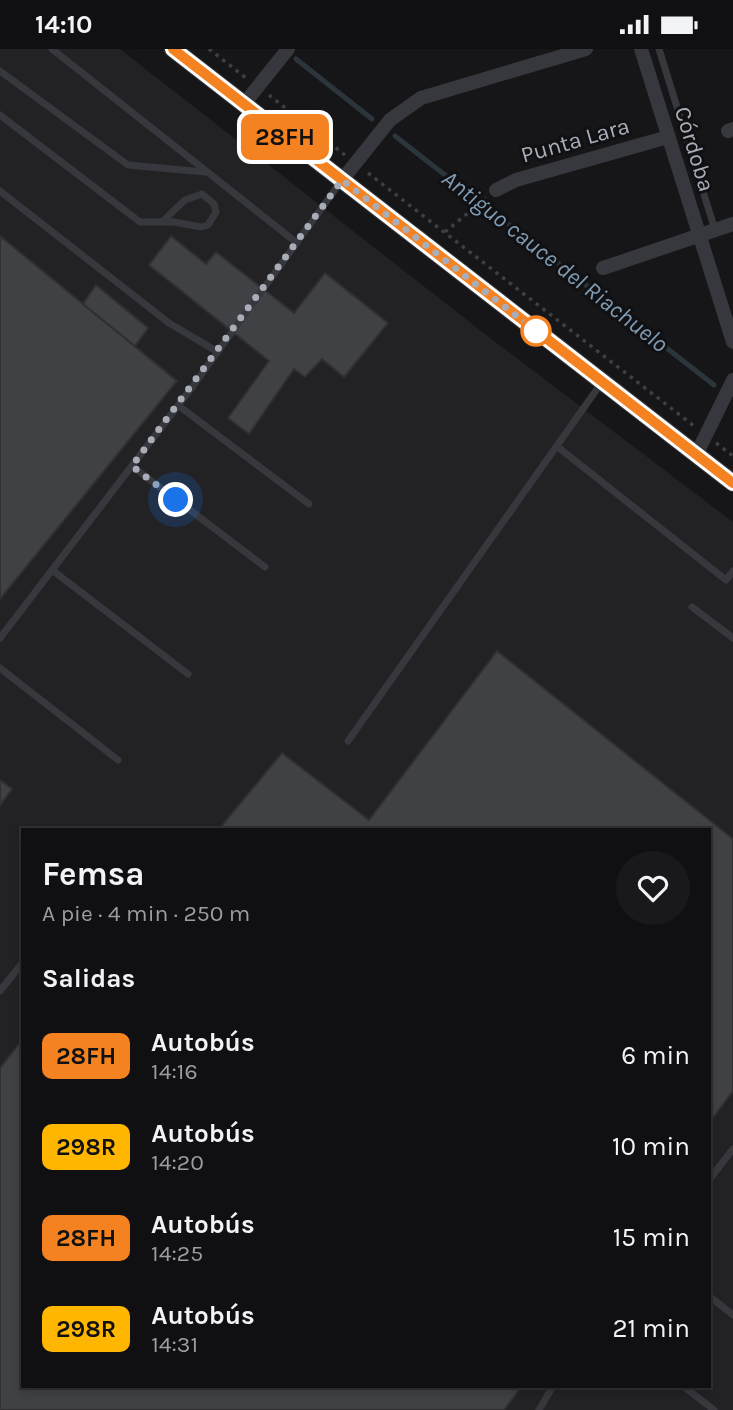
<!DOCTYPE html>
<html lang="es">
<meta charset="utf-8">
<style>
:root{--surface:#101012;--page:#19191b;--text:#f1f3f6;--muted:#9c9d9f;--line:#303032}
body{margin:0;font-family:Karla,sans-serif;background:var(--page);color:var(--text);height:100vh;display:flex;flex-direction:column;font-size:26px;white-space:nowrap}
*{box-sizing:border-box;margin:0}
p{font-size:23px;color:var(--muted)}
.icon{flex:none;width:38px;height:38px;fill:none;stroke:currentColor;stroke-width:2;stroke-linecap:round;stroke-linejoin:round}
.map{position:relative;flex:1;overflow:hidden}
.sheet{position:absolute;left:21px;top:779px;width:690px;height:560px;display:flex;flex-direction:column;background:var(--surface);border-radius:0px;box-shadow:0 4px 10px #0003,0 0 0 2px var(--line)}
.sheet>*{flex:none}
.badge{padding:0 14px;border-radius:10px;font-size:24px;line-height:46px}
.you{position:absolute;width:35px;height:35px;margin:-18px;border:5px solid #fff;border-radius:50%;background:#1a73e8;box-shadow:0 0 0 10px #1a73e833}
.map>.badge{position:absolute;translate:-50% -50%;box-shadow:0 0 0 4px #fff}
h2{padding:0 21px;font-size:26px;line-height:63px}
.round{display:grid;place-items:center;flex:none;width:74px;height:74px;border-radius:37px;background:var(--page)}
.overview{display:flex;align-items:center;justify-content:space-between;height:119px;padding:0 21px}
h1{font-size:33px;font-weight:700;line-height:52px}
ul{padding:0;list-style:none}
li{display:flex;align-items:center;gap:21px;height:91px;padding:0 21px}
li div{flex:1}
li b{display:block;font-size:26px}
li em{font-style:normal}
li .badge{min-width:77px;font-weight:700;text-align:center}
.status{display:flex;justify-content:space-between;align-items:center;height:49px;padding:0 35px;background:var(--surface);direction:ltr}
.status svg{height:19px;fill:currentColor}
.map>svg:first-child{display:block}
</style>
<div class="status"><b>14:10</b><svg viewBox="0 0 49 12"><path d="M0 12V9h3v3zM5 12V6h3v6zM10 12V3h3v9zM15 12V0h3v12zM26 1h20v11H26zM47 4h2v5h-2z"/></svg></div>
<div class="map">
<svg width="733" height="1361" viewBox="0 0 733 1361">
<rect width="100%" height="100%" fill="#161618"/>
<!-- built -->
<path fill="#222225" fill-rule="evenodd" d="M0,0H120L494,292L733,473V1361H0ZM23,780H709V1337H23Z"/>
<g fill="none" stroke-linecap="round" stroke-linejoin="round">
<!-- stream -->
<g stroke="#2c353c" stroke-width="5">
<polyline points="296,10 372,70"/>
<polyline points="395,87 714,336"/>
</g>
</g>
<!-- building -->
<g fill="#404145" stroke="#303034" stroke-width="2">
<polygon points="0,187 177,332 0,550"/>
<polygon points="171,187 206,215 216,203 294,264 325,224 388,274 344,328 322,310 305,328 294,320 249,385 228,369 269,312 149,216"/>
<polygon points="96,236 148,279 135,297 83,255"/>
<polygon points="497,602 733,790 733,1042 709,1074 709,780 219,780 282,704 369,771"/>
<polygon points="0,731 12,740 0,756"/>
<polygon points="23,990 23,1337 522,1337 504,1361 0,1361 0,1019"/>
</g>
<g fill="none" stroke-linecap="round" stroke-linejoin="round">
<!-- path -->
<g stroke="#3d3f44" stroke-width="3.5" stroke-dasharray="3.5 5" stroke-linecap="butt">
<polyline points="209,0 246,29"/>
<polyline points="269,46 345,106"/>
<polyline points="368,124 694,377"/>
<polyline points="445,183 486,149"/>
<polyline points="716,394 733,407"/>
</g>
<!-- service -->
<g stroke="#37383d" stroke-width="7">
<polyline points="52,0 297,194"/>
<polyline points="659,0 715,181"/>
<polyline points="0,22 128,116 205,123"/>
<polyline points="0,66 140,173 174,173 201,178 208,176 216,163 214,155 202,145 185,151 163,172"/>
<polyline points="0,142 169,274 218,303"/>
<polyline points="179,357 309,455"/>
<polyline points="559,399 726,531 733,522"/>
<polyline points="132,417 265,518"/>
<polyline points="52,521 188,625"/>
<polyline points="692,558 733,589"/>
<polyline points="0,589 193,337 342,131"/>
<polyline points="0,619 118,711"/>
<polyline points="348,692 602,333"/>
<polyline points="0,942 23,913"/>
<polyline points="709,1131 733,1100"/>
<polyline points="709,1247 733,1266"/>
<polyline points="683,1337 714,1361"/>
<polyline points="539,1361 553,1337"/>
</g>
<!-- minor -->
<g stroke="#37383d" stroke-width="14">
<polyline points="641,0 733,293"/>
<polyline points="244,55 288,0"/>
<polyline points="728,82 733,80"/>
<polyline points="342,131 390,71 421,49 586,0"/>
<polyline points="496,141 516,131 668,88"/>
<polyline points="603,219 733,175"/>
<polyline points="696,406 733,331"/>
</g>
<!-- tertiary -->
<polyline stroke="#37383d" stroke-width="18" points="173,0 733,434"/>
</g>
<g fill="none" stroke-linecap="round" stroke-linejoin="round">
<defs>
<polyline id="line" points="173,0 733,434"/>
</defs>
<!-- line casing -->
<use href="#line" stroke="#fff" stroke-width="16"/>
<!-- line -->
<use href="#line" stroke="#f58220" stroke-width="10"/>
<!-- walk -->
<polyline stroke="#a8adb8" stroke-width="7" stroke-dasharray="0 12.6" points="176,451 132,417 342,131 536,282"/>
</g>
<!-- markers -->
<circle fill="#fff" stroke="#f58220" stroke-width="3.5" cx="536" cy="282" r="14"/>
<g text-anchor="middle" stroke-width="6" stroke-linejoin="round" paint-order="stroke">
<!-- street labels -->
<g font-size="23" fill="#a8adb8" stroke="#111113">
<text transform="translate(575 91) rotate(-16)" y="8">Punta Lara</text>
<text transform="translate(695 100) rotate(73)" y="8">Córdoba</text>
</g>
<!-- water labels -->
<g font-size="24" font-style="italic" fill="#7f9bb3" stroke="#111113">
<text transform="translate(555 212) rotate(38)" y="8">Antiguo cauce del Riachuelo</text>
</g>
</g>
</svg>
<div class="you" style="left:176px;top:451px"></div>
<b class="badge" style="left:285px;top:88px;background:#f58220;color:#111">28FH</b>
<section class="sheet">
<div class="overview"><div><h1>Femsa</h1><p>A pie · 4 min · 250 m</p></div><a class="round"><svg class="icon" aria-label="heart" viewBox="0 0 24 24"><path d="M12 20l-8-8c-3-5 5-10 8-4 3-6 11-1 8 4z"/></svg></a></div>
<h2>Salidas</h2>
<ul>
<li><span class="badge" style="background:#f58220;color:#111">28FH</span><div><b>Autobús</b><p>14:16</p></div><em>6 min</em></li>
<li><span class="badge" style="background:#feb600;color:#111">298R</span><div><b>Autobús</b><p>14:20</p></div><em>10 min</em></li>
<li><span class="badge" style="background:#f58220;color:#111">28FH</span><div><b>Autobús</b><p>14:25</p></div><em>15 min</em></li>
<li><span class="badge" style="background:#feb600;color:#111">298R</span><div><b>Autobús</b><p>14:31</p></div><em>21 min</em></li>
</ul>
</section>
</div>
